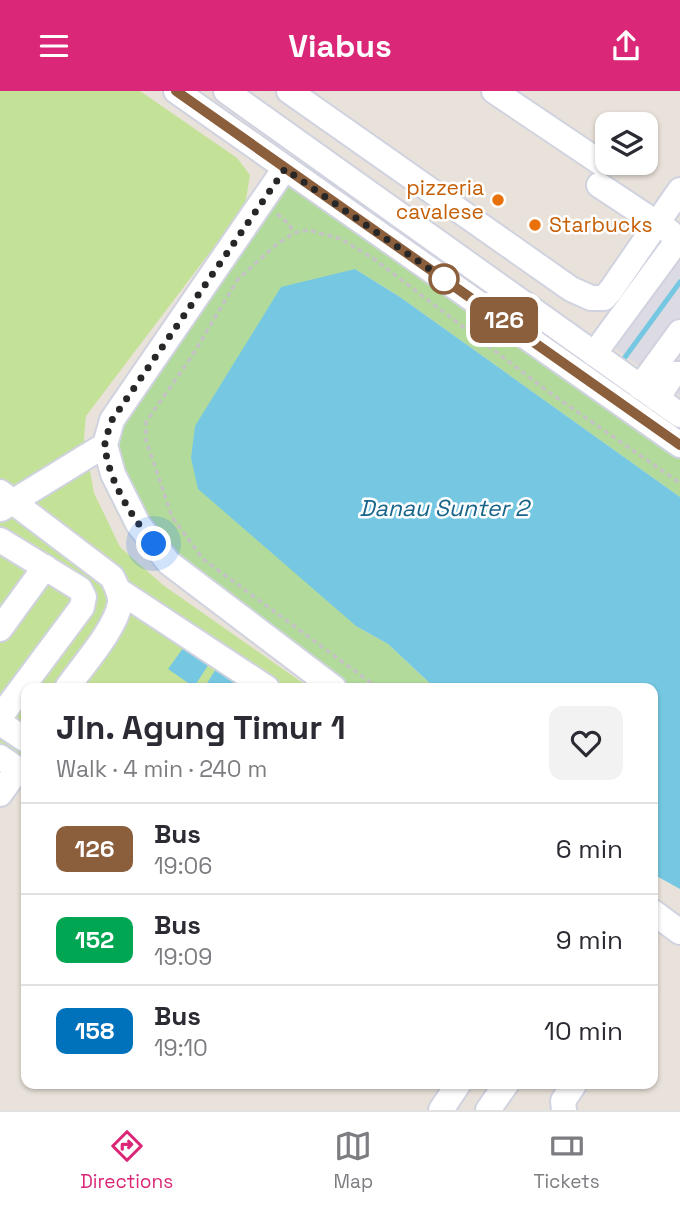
<!DOCTYPE html>
<meta charset="utf-8">
<style>
:root{--surface:#fff;--page:#f2f2f3;--text:#2b2b33;--muted:#7c7c81;--line:#e1e1e2;--accent:#db2777}
body{margin:0;font-family:"Space Grotesk",sans-serif;background:var(--page);color:var(--text);height:100vh;display:flex;flex-direction:column;font-size:26px;white-space:nowrap}
*{box-sizing:border-box;margin:0}
p{font-size:23px;color:var(--muted)}
.icon{flex:none;width:38px;height:38px;fill:none;stroke:currentColor;stroke-width:2;stroke-linecap:round;stroke-linejoin:round}
.map{position:relative;flex:1;overflow:hidden}
.drawer{position:absolute;left:21px;top:592px;width:637px;height:406px;display:flex;flex-direction:column;background:var(--surface);border-radius:14px;box-shadow:0 2px 5px #0004}
.drawer>*{flex:none}
.badge{padding:0 14px;border-radius:10px;font-size:24px;line-height:46px}
.controls{position:absolute;left:595px;top:21px;display:grid;gap:14px}
.controls a{display:grid;place-items:center;width:63px;height:63px;border-radius:14px;background:var(--surface);box-shadow:0 2px 5px #0004;font-size:35px}
.you{position:absolute;width:35px;height:35px;margin:-18px;border:5px solid #fff;border-radius:50%;background:#1a73e8;box-shadow:0 0 0 10px #1a73e833}
.map>.badge{position:absolute;translate:-50% -50%;box-shadow:0 0 0 4px #fff}
.round{display:grid;place-items:center;flex:none;width:74px;height:74px;border-radius:14px;background:var(--page)}
.overview{display:flex;align-items:center;justify-content:space-between;height:119px;padding:0 35px}
h1{font-size:33px;font-weight:700;line-height:52px}
ul{padding:0;list-style:none}
li{display:flex;align-items:center;gap:21px;height:91px;padding:0 35px;border-top:2px solid var(--line)}
li div{flex:1}
li b{display:block;font-size:26px}
li em{font-style:normal}
li .badge{min-width:77px;font-weight:700;text-align:center}
header{display:flex;justify-content:space-between;align-items:center;height:91px;padding:0 35px;background:var(--accent);color:#fff;font-size:32px;font-weight:700}
.dock{display:flex;justify-content:space-around;align-items:center;height:98px;border-top:2px solid var(--line);background:var(--surface);font-size:19px;color:var(--muted)}
.dock a{display:grid;justify-items:center;gap:4px}
.dock .on{color:var(--accent)}
.map>svg:first-child{display:block}
</style>
<header><svg class="icon" aria-label="menu" viewBox="0 0 24 24"><path d="M4 6h16M4 12h16M4 18h16"/></svg>Viabus<svg class="icon" aria-label="share" viewBox="0 0 24 24"><path d="M12 15V3M7 8l5-5 5 5M5 13v7h14v-7"/></svg></header>
<div class="map">
<svg width="680" height="1019" viewBox="0 0 680 1019">
<rect width="100%" height="100%" fill="#e9e2da"/>
<!-- industrial -->
<polygon fill="#dcdae2" points="680,144 680,305 602,248"/>
<!-- green -->
<polygon fill="#b2db9b" points="285,77 680,356 680,406 400,206 355,178 356,535 388,553 435,597 340,597 169,472 113,383 112,329"/>
<!-- pitch -->
<polygon fill="#c4e198" points="0,0 140,0 237,67 250,84 245,115 86,325 84,347 94,402 120,456 163,494 310,597 26,597 26,669 0,651"/>
<!-- water -->
<g fill="#76c8e2">
<polygon points="355,178 400,206 680,406 680,798 653,783 653,597 435,597 388,553 356,535 198,398 191,367 195,335 281,196"/>
<polygon points="186,553 211,570 194,596 168,578"/>
<polygon points="219,573 253,597 204,597"/>
</g>
<g fill="none" stroke-linecap="round" stroke-linejoin="round">
<!-- stream -->
<polyline stroke="#76c8e2" stroke-width="5" points="623,269 680,191"/>
<defs>
<g id="minor">
<polyline points="176,0 680,354"/>
<polyline points="226,0 680,324"/>
<polyline points="289,0 571,198 591,207 604,207 611,199 680,99"/>
<polyline points="494,0 601,72"/>
<polyline points="285,77 112,329 105,354 113,383 138,433 169,472 334,597"/>
<polyline points="599,94 670,141"/>
<polyline points="594,263 680,146"/>
<polyline points="640,296 680,241"/>
<polyline points="657,308 673,283 680,283"/>
<path d="M0,401L112,486C116,494 121,503 120,512C116,538 82,575 67,597"/>
<polyline points="1,418 105,354"/>
<polyline points="0,449 80,498 84,506 82,516 0,626"/>
<polyline points="118,499 267,597"/>
<polyline points="0,538 45,476"/>
<polyline points="0,632 26,649"/>
<polyline points="0,666 26,684"/>
<polyline points="0,703 18,678"/>
<polyline points="653,821 680,841"/>
<polyline points="441,1019 459,992"/>
<polyline points="488,1019 507,992"/>
<polyline points="564,1019 563,1010 575,992"/>
</g>
</defs>
<!-- minor casing -->
<use href="#minor" stroke="#d0d3df" stroke-width="28"/>
<!-- path -->
<g stroke="#c3c3c3" stroke-width="3.5" stroke-dasharray="5 3.5" stroke-linecap="butt">
<polyline points="277,123 289,133 294,142"/>
<polyline points="365,597 370,590"/>
<polyline points="378,597 203,468 172,426 146,349 146,331 192,265 238,188 276,154 294,142 308,139 341,148 374,168 550,302 680,392"/>
</g>
<!-- minor -->
<use href="#minor" stroke="#fff" stroke-width="24"/>
</g>
<g fill="none" stroke-linecap="round" stroke-linejoin="round">
<defs>
<polyline id="line" points="176,0 680,354"/>
</defs>
<!-- line casing -->
<use href="#line" stroke="#fff" stroke-width="16"/>
<!-- line -->
<use href="#line" stroke="#8b5e3c" stroke-width="10"/>
<!-- walk -->
<path stroke="#272727" stroke-width="7" stroke-dasharray="0 12.6" d="M154,453C132,426 109,391 105,356C104,348 110,337 112,329L285,78L444,188"/>
</g>
<!-- markers -->
<g fill="#e8710a" stroke="#fff" stroke-width="2.5">
<circle cx="498" cy="109" r="7"/>
<circle cx="535" cy="134" r="7"/>
</g>
<circle fill="#fff" stroke="#8b5e3c" stroke-width="3.5" cx="444" cy="188" r="14"/>
<g text-anchor="middle" stroke-width="5" stroke-linejoin="round" paint-order="stroke">
<!-- food labels -->
<g font-size="21" fill="#c56008" stroke="#fff" text-anchor="end">
<text x="484" y="104">pizzeria<tspan x="484" dy="24">cavalese</tspan></text>
<text x="549" y="141" text-anchor="start">Starbucks</text>
</g>
<!-- water labels -->
<g font-size="23" font-style="italic" fill="#19658a" stroke="#fff">
<text x="444" y="425">Danau Sunter 2</text>
</g>
</g>
</svg>
<div class="controls">
<a><svg class="icon" aria-label="layers" viewBox="0 0 24 24"><path d="M12 4l9 5-9 5-9-5zM3 14l9 5 9-5"/></svg></a>
</div>
<div class="you" style="left:154px;top:453px"></div>
<b class="badge" style="left:504px;top:229px;background:#8b5e3c;color:#fff">126</b>
<section class="drawer">
<div class="overview"><div><h1>Jln. Agung Timur 1</h1><p>Walk · 4 min · 240 m</p></div><a class="round"><svg class="icon" aria-label="heart" viewBox="0 0 24 24"><path d="M12 20l-8-8c-3-5 5-10 8-4 3-6 11-1 8 4z"/></svg></a></div>
<ul>
<li><span class="badge" style="background:#8b5e3c;color:#fff">126</span><div><b>Bus</b><p>19:06</p></div><em>6 min</em></li>
<li><span class="badge" style="background:#00a651;color:#fff">152</span><div><b>Bus</b><p>19:09</p></div><em>9 min</em></li>
<li><span class="badge" style="background:#0072bc;color:#fff">158</span><div><b>Bus</b><p>19:10</p></div><em>10 min</em></li>
</ul>
</section>
</div>
<nav class="dock">
<a class="on"><svg class="icon" aria-label="directions" viewBox="0 0 24 24"><path d="M12 3l9 9-9 9-9-9zM9 14v-3h6M13 9l2 2-2 2"/></svg>Directions</a>
<a><svg class="icon" aria-label="map" viewBox="0 0 24 24"><path d="M3 6l6-2 6 2 6-2v14l-6 2-6-2-6 2zM9 4v14M15 6v14"/></svg>Map</a>
<a><svg class="icon" aria-label="tickets" viewBox="0 0 24 24"><path d="M3 7h18v10H3zM15 7v10"/></svg>Tickets</a>
</nav>
